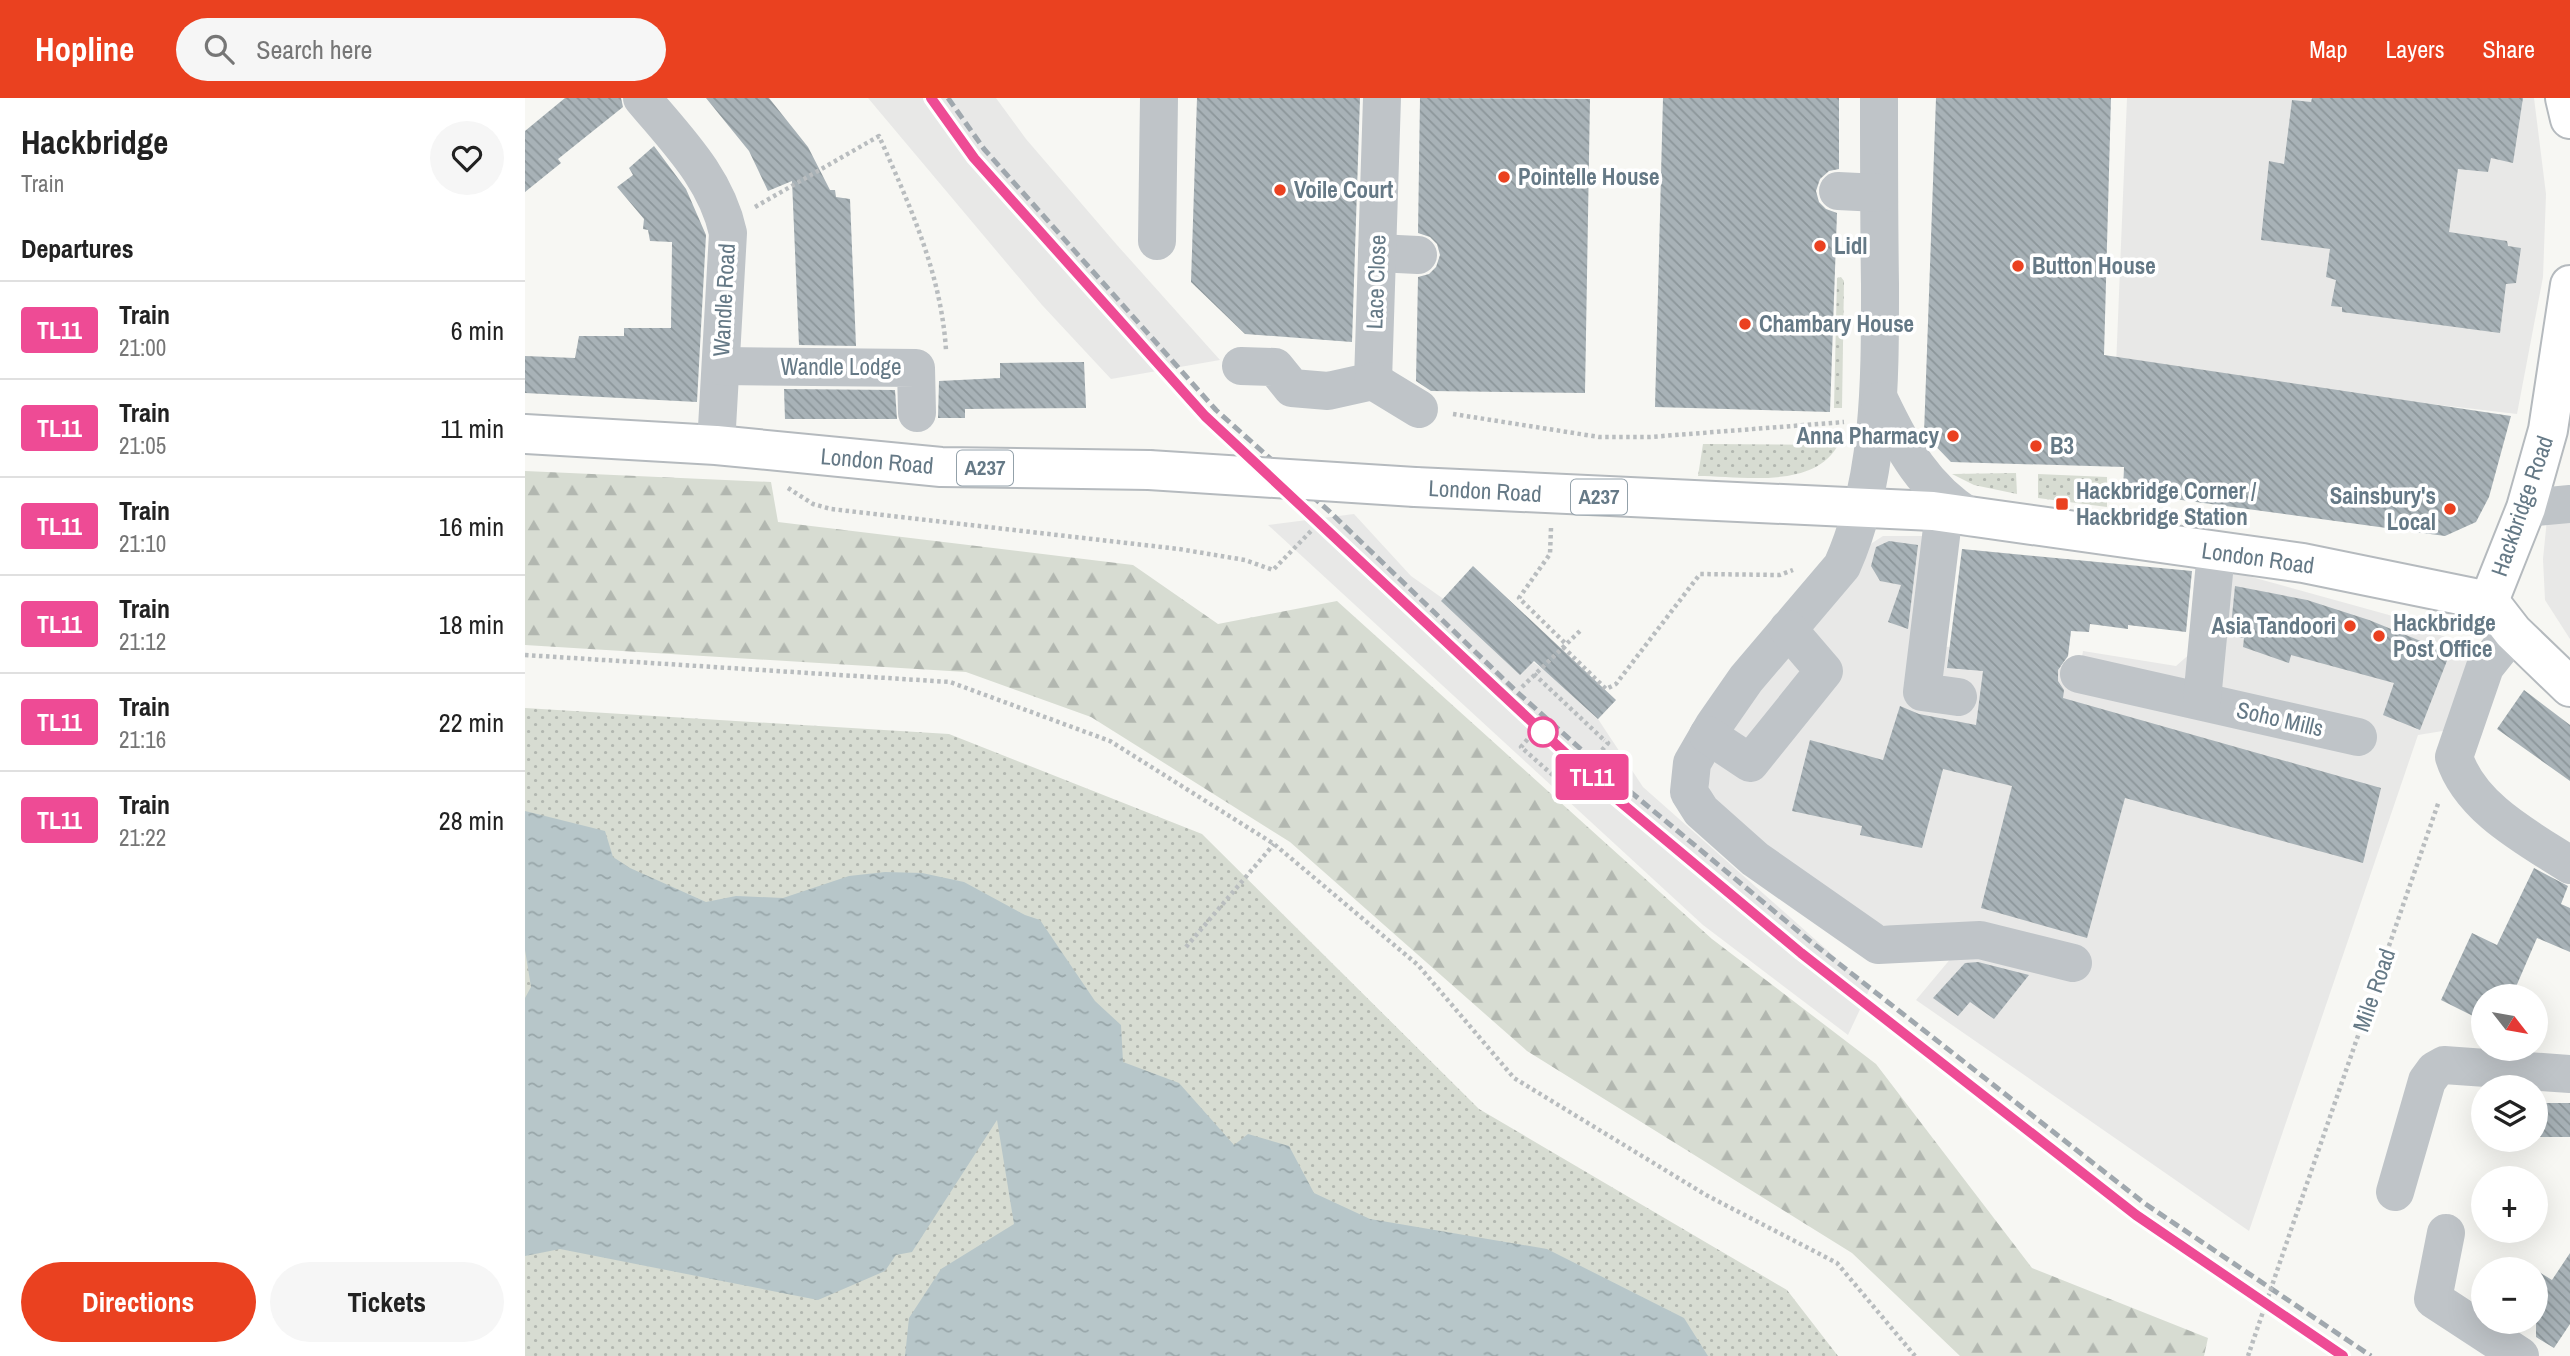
<!DOCTYPE html>
<meta charset="utf-8">
<style>
:root{--surface:#fff;--page:#f6f6f6;--text:#222;--muted:#767676;--line:#e0e0e0;--accent:#ea4120}
body{margin:0;font-family:"Archivo Narrow",sans-serif;background:var(--page);color:var(--text);height:100vh;display:flex;flex-direction:column;font-size:26px;white-space:nowrap}
*{box-sizing:border-box;margin:0}
p{font-size:23px;color:var(--muted)}
.icon{flex:none;width:38px;height:38px;fill:none;stroke:currentColor;stroke-width:2;stroke-linecap:round;stroke-linejoin:round}
.map{position:relative;flex:1;overflow:hidden}
.details{display:flex;flex-direction:column;background:var(--surface);width:525px}
.details>*{flex:none}
.badge{padding:0 14px;border-radius:5px;font-size:24px;line-height:46px}
.needle{width:46px;rotate:121deg}
.controls{position:absolute;left:1946px;top:886px;display:grid;gap:14px}
.controls a{display:grid;place-items:center;width:77px;height:77px;border-radius:50%;background:var(--surface);box-shadow:0 7px 28px #0002;font-size:35px}
.map>.badge{position:absolute;translate:-50% -50%;box-shadow:0 0 0 4px #fff}
h2{padding:0 21px;font-size:26px;line-height:63px}
.round{display:grid;place-items:center;flex:none;width:74px;height:74px;border-radius:37px;background:var(--page)}
.overview{display:flex;align-items:center;justify-content:space-between;height:119px;padding:0 21px}
h1{font-size:33px;font-weight:700;line-height:52px}
.button{display:flex;gap:14px;margin-top:auto;padding:14px 21px}
.button a{flex:1;height:80px;border-radius:42px;background:var(--accent);color:#fff;font-size:28px;font-weight:700;line-height:80px;text-align:center}
.button a+a{background:var(--page);color:var(--text)}
ul{padding:0;list-style:none}
li{display:flex;align-items:center;gap:21px;height:98px;padding:0 21px;border-top:2px solid var(--line)}
li div{flex:1}
li b{display:block;font-size:26px}
li em{font-style:normal}
li .badge{min-width:77px;font-weight:700;text-align:center}
header{display:flex;align-items:center;gap:42px;box-sizing:border-box;height:98px;padding:0 35px;background:var(--accent);color:#fff}
header strong{font-size:33px}
nav{display:flex;gap:38px;margin-inline-start:auto;font-size:24px}
.search{width:490px;height:63px;background:var(--page);display:flex;align-items:center;gap:18px;box-sizing:border-box;padding:0 24px;border-radius:38px;color:var(--muted);font-size:26px}
main{display:flex;flex:1;min-height:0}
.map>svg:first-child{display:block}
</style>
<header>
<strong>Hopline</strong>
<div class="search"><svg class="icon" aria-label="search" viewBox="0 0 24 24"><circle cx="10" cy="10" r="6"/><path d="M15 15l6 6"/></svg>Search here</div>
<nav><a>Map</a><a>Layers</a><a>Share</a></nav>
</header>
<main>
<section class="details">
<div class="overview"><div><h1>Hackbridge</h1><p>Train</p></div><a class="round"><svg class="icon" aria-label="heart" viewBox="0 0 24 24"><path d="M12 20l-8-8c-3-5 5-10 8-4 3-6 11-1 8 4z"/></svg></a></div>
<h2>Departures</h2>
<ul>
<li><span class="badge" style="background:#ee4b95;color:#fff">TL11</span><div><b>Train</b><p>21:00</p></div><em>6 min</em></li>
<li><span class="badge" style="background:#ee4b95;color:#fff">TL11</span><div><b>Train</b><p>21:05</p></div><em>11 min</em></li>
<li><span class="badge" style="background:#ee4b95;color:#fff">TL11</span><div><b>Train</b><p>21:10</p></div><em>16 min</em></li>
<li><span class="badge" style="background:#ee4b95;color:#fff">TL11</span><div><b>Train</b><p>21:12</p></div><em>18 min</em></li>
<li><span class="badge" style="background:#ee4b95;color:#fff">TL11</span><div><b>Train</b><p>21:16</p></div><em>22 min</em></li>
<li><span class="badge" style="background:#ee4b95;color:#fff">TL11</span><div><b>Train</b><p>21:22</p></div><em>28 min</em></li>
</ul>
<div class="button"><a>Directions</a><a>Tickets</a></div>
</section>
<div class="map">
<svg width="2045" height="1258" viewBox="0 0 2045 1258">
<defs>
<pattern id="green-dots" width="8" height="8" patternUnits="userSpaceOnUse" patternTransform="scale(1.75)"><rect width="8" height="8" fill="#d7dcd2"/><path d="M2 2h.1M6 6h.1" fill="none" stroke="#b2b7b0" stroke-width="1.8" stroke-linecap="round"/></pattern>
<pattern id="forest-firs" width="22" height="20" patternUnits="userSpaceOnUse" patternTransform="scale(1.75)"><rect width="22" height="20" fill="#d7dcd2"/><path d="M5 1l3.5 6h-7zM16 11l3.5 6h-7z" fill="#b2b7b0"/></pattern>
<pattern id="water-ripples" width="26" height="14" patternUnits="userSpaceOnUse" patternTransform="scale(1.75)"><rect width="26" height="14" fill="#b7c6c9"/><path d="M2 4q2-2 4 0t4 0M15 11q2-2 4 0t4 0" fill="none" stroke="#98a6a9"/></pattern>
<pattern id="building-back-hatch" width="6" height="6" patternUnits="userSpaceOnUse" patternTransform="scale(1.75)"><rect width="6" height="6" fill="#a8b2b7"/><path d="M-1 5l2 2M0 0l6 6M5-1l2 2" fill="none" stroke="#8c969a"/></pattern>
</defs>
<rect width="100%" height="100%" fill="#f7f7f3"/>
<!-- built -->
<g fill="#e8e8e7">
<polygon points="343,0 471,0 501,41 592,147 695,262 586,281 517,207"/>
<polygon points="1602,0 2009,0 2021,96 2018,179 1992,316 1591,269"/>
<polygon points="829,416 886,478 1019,572 1038,554 1091,602 1073,621 1118,689 1345,890 1323,937 1178,827 743,427"/>
<polygon points="2045,418 2045,541 2020,502 2018,461 2022,421"/>
<polygon points="1358,438 1414,438 1400,545 1555,571 1558,553 1651,568 1676,546 1694,470 1864,517 1946,549 1930,631 1893,637 1724,1133 1391,902 1427,859 1410,834 1320,822 1193,712 1184,689 1180,667 1338,451"/>
</g>
<!-- green -->
<g fill="url(#green-dots)">
<polygon points="1316,179 1319,183 1317,310 1309,310 1312,180"/>
<path d="M1178,346L1313,347C1289,392 1216,378 1173,378Z"/>
<polygon points="1491,375 1492,396 1449,387 1427,376"/>
<polygon points="1513,376 1582,379 1582,409 1513,400"/>
<polygon points="0,610 424,636 677,736 954,1011 1262,1192 1313,1258 0,1258"/>
</g>
<!-- forest -->
<polygon fill="url(#forest-firs)" points="0,373 246,384 253,424 608,467 693,526 812,503 1187,841 1351,966 1507,1170 1683,1240 1679,1258 1435,1258 1327,1155 1002,953 765,744 566,619 441,574 0,547"/>
<!-- water -->
<polygon fill="url(#water-ripples)" points="0,713 80,733 88,759 105,770 181,804 211,798 258,800 324,778 360,774 397,775 439,784 500,817 515,822 570,903 596,927 598,964 654,985 709,1047 723,1036 764,1048 789,1095 845,1121 1022,1151 1159,1220 1183,1258 380,1258 384,1220 416,1171 489,1126 472,1022 387,1154 371,1157 360,1173 293,1202 35,1151 0,1158 0,900 6,889 0,852"/>
<!-- building -->
<g fill="url(#building-back-hatch)">
<polygon points="40,0 96,0 98,9 33,61 36,65 0,94 0,33"/>
<polygon points="181,0 244,0 283,49 305,92 310,92 311,99 325,101 331,248 274,247 267,83 243,93 224,53"/>
<polygon points="672,0 835,0 827,244 720,236 666,184"/>
<polygon points="895,0 1065,1 1060,295 906,293 891,283 893,179 904,176 911,169 915,157 912,146 905,139 893,135"/>
<polygon points="1138,0 1314,0 1314,71 1304,73 1295,81 1291,93 1294,104 1301,111 1312,115 1305,314 1130,309"/>
<polygon points="1411,0 1586,0 1579,257 1986,318 1964,399 1951,424 1920,438 1598,394 1599,369 1426,364 1399,336"/>
<polygon points="1787,0 1998,0 1988,65 1966,60 1963,74 1933,71 1924,134 1982,143 1983,148 1996,150 1991,185 1981,186 1975,235 1817,214 1817,209 1806,208 1811,182 1801,179 1805,151 1736,142 1744,63 1759,66 1767,2 1786,4"/>
<polygon points="129,48 161,91 181,137 172,304 0,295 0,258 50,260 54,238 99,238 99,230 146,230 147,144 125,143 123,132 118,131 119,121 92,89 108,77 104,70"/>
<polygon points="559,264 561,310 440,311 440,320 413,320 414,283 475,280 475,265"/>
<polygon points="259,291 370,292 372,321 260,321"/>
<polygon points="1364,443 1393,447 1383,531 1363,524 1376,487 1355,483 1346,468 1351,449"/>
<polygon points="1437,451 1667,473 1661,534 1603,527 1603,531 1565,526 1564,534 1546,533 1543,558 1533,572 1533,583 1539,592 1538,600 1856,690 1838,765 1600,700 1562,840 1456,810 1487,688 1418,671 1397,750 1335,737 1337,728 1267,713 1285,642 1358,662 1375,608 1394,616 1451,627 1458,573 1422,570"/>
<polygon points="948,468 1091,602 1073,621 1009,563 995,577 916,503"/>
<polygon points="1710,488 1782,502 1844,522 1925,555 1895,632 1858,617 1869,585 1766,557 1764,565 1718,549 1719,540 1705,538"/>
<polygon points="1999,592 2045,627 2045,683 1972,631"/>
<polygon points="2009,770 2043,788 2036,806 2045,810 2045,854 2012,840 1987,898 1958,898 1958,923 1916,902 1947,835 1972,847"/>
<polygon points="1453,864 1504,877 1469,921 1445,904 1433,918 1408,900 1440,865"/>
<rect x="2011" y="1005" width="34" height="34"/>
<polygon points="2045,1155 2045,1226 2029,1250 2011,1239 2011,1172 2027,1182"/>
</g>
<g fill="none" stroke-linecap="round" stroke-linejoin="round">
<defs>
<g id="major">
<polyline points="2040,0 2045,21"/>
<polyline points="0,336 191,347 416,369 624,372"/>
<polyline points="890,389 1408,413 1778,465 1964,503 1988,534 2045,589"/>
<polyline points="1964,503 2001,410 2023,332 2045,187"/>
</g>
</defs>
<!-- major casing -->
<use href="#major" stroke="#b5babe" stroke-width="42"/>
<!-- path -->
<g stroke="#b9bdbf" stroke-width="4.5" stroke-dasharray="3.5 3.5" stroke-linecap="butt">
<path d="M230,109L354,38C385,108 416,175 421,252"/>
<polyline points="928,316 1074,339 1125,339 1319,324"/>
<polyline points="263,390 288,406 306,411 654,451 720,462 748,472 787,432"/>
<polyline points="1026,430 1025,456 994,500 1041,546"/>
<polyline points="1038,549 1081,591 1091,586 1175,476 1255,477 1268,472"/>
<polyline points="0,557 425,584 585,643 749,746 893,867 989,980 1181,1097 1312,1165 1390,1258"/>
<polyline points="1009,576 1079,642"/>
<polyline points="997,589 1057,531"/>
<polyline points="1007,636 996,649 1040,688"/>
<polyline points="661,849 749,746"/>
<polyline points="1768,1126 1914,703"/>
<polyline points="1723,1258 1725,1252"/>
</g>
<!-- minor -->
<g stroke="#bfc4c8" stroke-width="38">
<path d="M117,0C152,42 191,80 203,135L191,347"/>
<path d="M1354,0C1354,62 1354,124 1355,186C1355,280 1356,381 1317,468L1221,581L1189,627L1167,665L1164,694L1176,713L1230,761L1353,847L1455,842L1548,865"/>
<polyline points="1313,93 1354,95"/>
<polyline points="632,143 634,0"/>
<polyline points="852,155 893,157"/>
<polyline points="196,268 391,270 392,315"/>
<polyline points="716,268 750,269 767,290 803,293 848,283 857,0"/>
<polyline points="848,283 894,311"/>
<path d="M1355,303C1378,351 1399,390 1445,419"/>
<polyline points="2001,410 2045,406"/>
<polyline points="1419,414 1397,594 1433,599"/>
<path d="M1988,534L1960,569L1929,659C1945,710 2003,740 2045,767"/>
<polyline points="1554,576 1833,639"/>
<polyline points="1677,602 1691,454"/>
<polyline points="1183,637 1225,665 1299,573 1263,531"/>
<polyline points="1870,1094 1902,983 1910,972 1919,967 2045,976"/>
<polyline points="1921,1135 1908,1201 1995,1258"/>
</g>
<!-- major -->
<use href="#major" stroke="#fff" stroke-width="38"/>
<!-- rail -->
<g stroke="#a0a8ae" stroke-width="5" stroke-dasharray="10 5" stroke-linecap="butt">
<polyline points="406,0 449,60 680,318 1069,682 1276,855 1611,1117 1818,1258"/>
<polyline points="423,0 459,51 691,312 805,414 992,594 1078,671 1285,843 1619,1105 1846,1258"/>
</g>
<defs>
<polyline id="major-bridge" points="624,372 890,389"/>
</defs>
<!-- major-bridge casing -->
<use href="#major-bridge" stroke="#b5babe" stroke-width="42" stroke-linecap="butt"/>
<!-- path-bridge -->
<g stroke="#b9bdbf" stroke-width="4.5" stroke-dasharray="3.5 3.5" stroke-linecap="butt">
<polyline points="1040,688 1044,691 1083,645 1079,642"/>
<polyline points="1725,1252 1768,1126"/>
</g>
<!-- major-bridge -->
<use href="#major-bridge" stroke="#fff" stroke-width="38"/>
</g>
<g fill="none" stroke-linecap="round" stroke-linejoin="round">
<defs>
<polyline id="line" points="406,0 449,60 680,318 1069,682 1276,855 1611,1117 1818,1258"/>
</defs>
<!-- line casing -->
<use href="#line" stroke="#fff" stroke-width="16"/>
<!-- line -->
<use href="#line" stroke="#ee4b95" stroke-width="10"/>
</g>
<!-- markers -->
<g fill="#ea4120" stroke="#fff" stroke-width="2.5">
<circle cx="979" cy="79" r="7"/>
<circle cx="755" cy="92" r="7"/>
<circle cx="1295" cy="148" r="7"/>
<circle cx="1493" cy="168" r="7"/>
<circle cx="1220" cy="226" r="7"/>
<circle cx="1428" cy="338" r="7"/>
<circle cx="1511" cy="348" r="7"/>
<rect x="1530" y="399" width="14" height="14" rx="3.5"/>
<circle cx="1925" cy="411" r="7"/>
<circle cx="1825" cy="528" r="7"/>
<circle cx="1854" cy="538" r="7"/>
</g>
<circle fill="#fff" stroke="#ee4b95" stroke-width="3.5" cx="1018" cy="634" r="14"/>
<g text-anchor="middle" stroke-width="7" stroke-linejoin="round" paint-order="stroke">
<!-- shield labels -->
<g fill="#fff" stroke="#93a1aa" stroke-width="2">
<rect x="432" y="352.5" width="56" height="35" rx="5"/>
<rect x="1046" y="381.5" width="56" height="35" rx="5"/>
</g>
<g font-size="21" font-weight="bold" fill="#657986">
<text x="460" y="377">A237</text>
<text x="1074" y="406">A237</text>
</g>
<!-- poi labels -->
<g font-size="23" font-weight="bold" fill="#657986" stroke="#fff" text-anchor="start">
<text x="993" y="87">Pointelle House</text>
<text x="769" y="100">Voile Court</text>
<text x="1309" y="156">Lidl</text>
<text x="1507" y="176">Button House</text>
<text x="1234" y="234">Chambary House</text>
<text x="1414" y="346" text-anchor="end">Anna Pharmacy</text>
<text x="1525" y="356">B3</text>
<text x="1551" y="401">Hackbridge Corner /<tspan x="1551" dy="26">Hackbridge Station</tspan></text>
<text x="1911" y="406" text-anchor="end">Sainsbury's<tspan x="1911" dy="26">Local</tspan></text>
<text x="1868" y="533">Hackbridge<tspan x="1868" dy="26">Post Office</tspan></text>
<text x="1811" y="536" text-anchor="end">Asia Tandoori</text>
</g>
<!-- street labels -->
<g font-size="23" fill="#657986" stroke="#fff">
<text transform="translate(851 184) rotate(-88)" y="8">Lace Close</text>
<text transform="translate(199 202) rotate(-87)" y="8">Wandle Road</text>
<text x="316" y="277">Wandle Lodge</text>
<text transform="translate(352 363) rotate(5)" y="8">London Road</text>
<text transform="translate(960 393) rotate(3)" y="8">London Road</text>
<text transform="translate(1997 408) rotate(-71)" y="8">Hackbridge Road</text>
<text transform="translate(1733 460) rotate(8)" y="8">London Road</text>
<text transform="translate(1755 621) rotate(13)" y="8">Soho Mills</text>
<text transform="translate(1849 892) rotate(-71)" y="8">Mile Road</text>
</g>
</g>
</svg>
<div class="controls">
<a><svg class="needle" viewBox="-14 -14 28 28"><path d="M0-13l5 13h-10z" fill="#e53935"/><path d="M0 13l5-13h-10z" fill="#767676"/></svg></a>
<a><svg class="icon" aria-label="layers" viewBox="0 0 24 24"><path d="M12 4l9 5-9 5-9-5zM3 14l9 5 9-5"/></svg></a>
<a>+</a>
<a>−</a>
</div>
<b class="badge" style="left:1067px;top:679px;background:#ee4b95;color:#fff">TL11</b>
</div>
</main>
